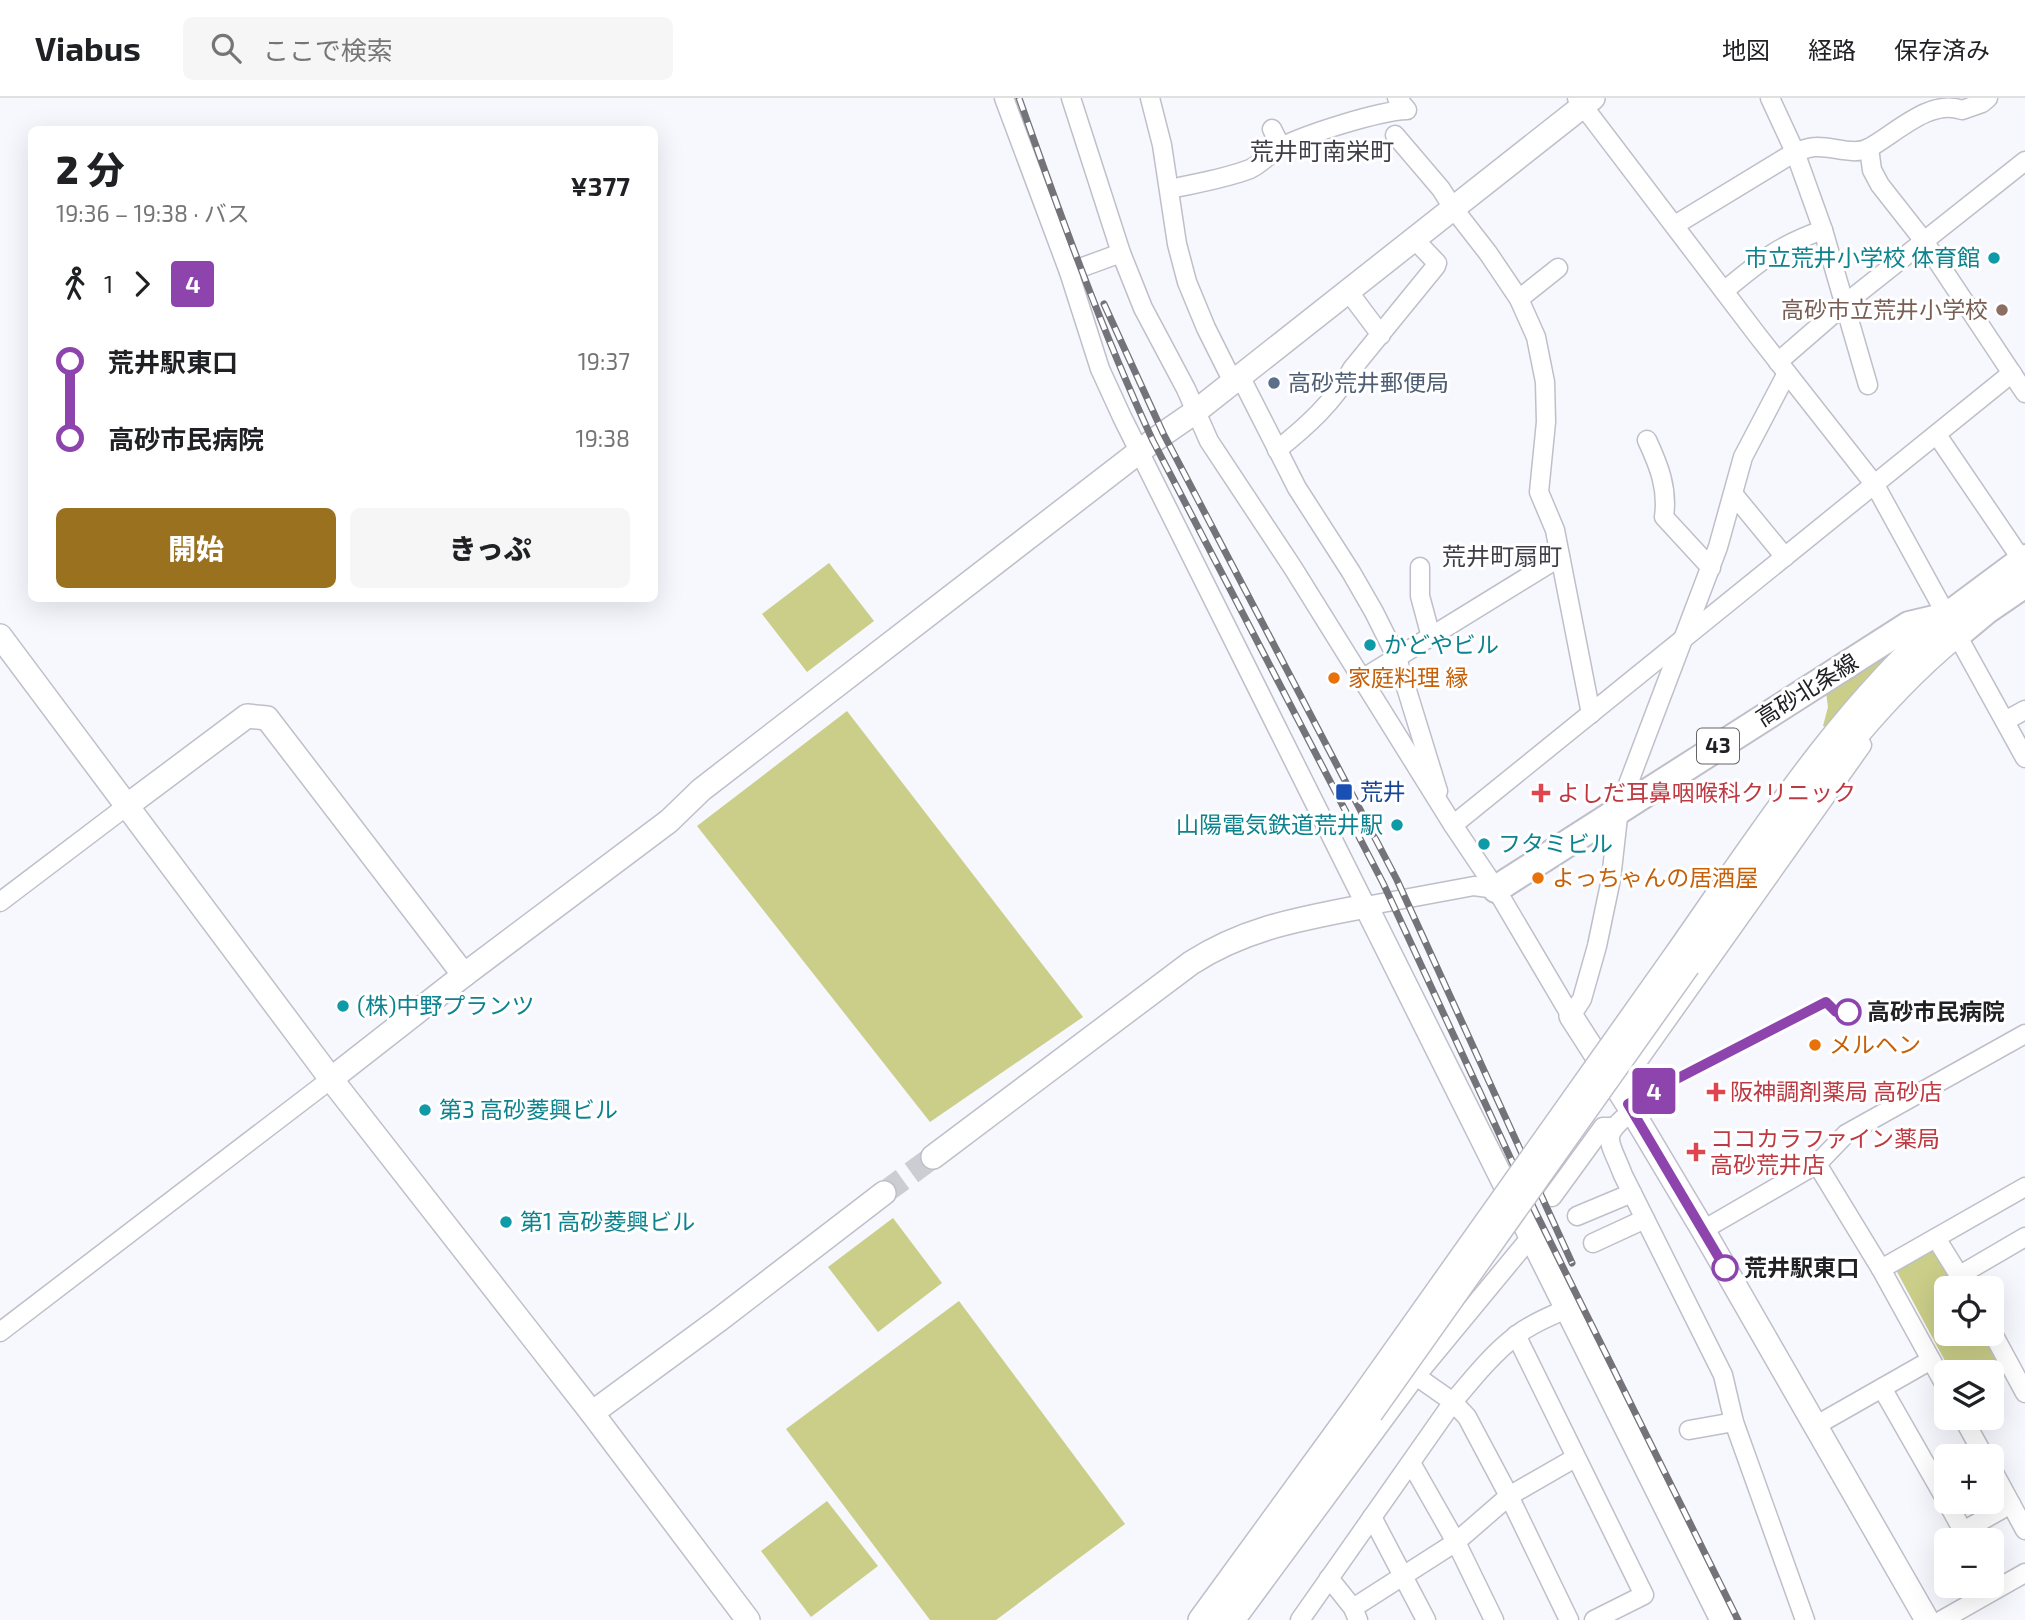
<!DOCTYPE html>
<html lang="ja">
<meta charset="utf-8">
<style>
:root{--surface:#fff;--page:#f6f6f6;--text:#202124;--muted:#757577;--line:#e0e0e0;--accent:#9a711e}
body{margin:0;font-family:"Exo 2","Noto Sans JP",sans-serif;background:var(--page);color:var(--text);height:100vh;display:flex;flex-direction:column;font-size:26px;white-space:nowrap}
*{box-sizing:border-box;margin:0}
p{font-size:23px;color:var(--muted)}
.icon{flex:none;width:38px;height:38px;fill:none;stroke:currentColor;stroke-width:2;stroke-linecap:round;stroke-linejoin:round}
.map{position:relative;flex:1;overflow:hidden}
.side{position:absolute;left:28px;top:28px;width:630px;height:476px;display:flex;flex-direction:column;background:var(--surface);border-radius:10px;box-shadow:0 7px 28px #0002}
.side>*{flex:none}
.badge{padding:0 14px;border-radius:5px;font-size:24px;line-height:46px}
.buttons{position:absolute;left:1934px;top:1178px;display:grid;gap:14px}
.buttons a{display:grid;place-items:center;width:70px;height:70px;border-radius:10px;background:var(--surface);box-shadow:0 7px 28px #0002;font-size:35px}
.map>.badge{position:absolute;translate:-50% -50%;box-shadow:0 0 0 4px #fff}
.legs{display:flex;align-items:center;gap:10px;height:77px;padding:0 28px;font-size:23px}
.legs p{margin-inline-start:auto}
.summary{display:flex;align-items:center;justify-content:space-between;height:119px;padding:0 28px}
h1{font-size:38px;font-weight:800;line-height:52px}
.action{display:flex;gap:14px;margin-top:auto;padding:14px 28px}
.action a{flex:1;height:80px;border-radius:10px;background:var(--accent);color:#fff;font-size:28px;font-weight:800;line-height:80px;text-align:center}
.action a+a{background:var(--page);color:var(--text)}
ul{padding:0 28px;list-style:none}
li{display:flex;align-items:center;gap:24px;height:77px;font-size:26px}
li i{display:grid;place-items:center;width:10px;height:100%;margin:0 9px;background:currentColor}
li i::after{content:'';width:18px;height:18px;margin:-9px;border:5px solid;border-radius:50%;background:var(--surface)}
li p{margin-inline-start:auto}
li:first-child i{background:linear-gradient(#0000 50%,currentColor 0)}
li:last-child i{background:linear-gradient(currentColor 50%,#0000 0)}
header{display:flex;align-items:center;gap:42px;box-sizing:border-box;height:98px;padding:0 35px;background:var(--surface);border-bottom:2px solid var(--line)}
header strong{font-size:33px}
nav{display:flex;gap:38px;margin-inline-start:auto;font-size:24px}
.search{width:490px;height:63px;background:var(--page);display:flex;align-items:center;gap:18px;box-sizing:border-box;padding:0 24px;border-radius:10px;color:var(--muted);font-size:26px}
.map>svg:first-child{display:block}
</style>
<header>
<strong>Viabus</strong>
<div class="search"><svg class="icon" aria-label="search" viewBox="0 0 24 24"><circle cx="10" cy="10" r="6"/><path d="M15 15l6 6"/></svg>ここで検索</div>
<nav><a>地図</a><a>経路</a><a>保存済み</a></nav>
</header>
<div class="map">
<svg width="2025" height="1522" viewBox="0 0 2025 1522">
<rect width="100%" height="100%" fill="#f7f7fe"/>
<!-- green -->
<g fill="#cace88">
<polygon points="829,465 874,523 807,574 762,516"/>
<polygon points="1895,550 1828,629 1823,628 1828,609 1826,594"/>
<polygon points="847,613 1083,919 930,1024 697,728"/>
<polygon points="893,1120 942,1185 878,1234 828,1169"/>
<polygon points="1935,1151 1957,1190 1946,1190 1946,1236 1982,1236 1999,1268 1989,1274 1951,1274 1896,1172"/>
<polygon points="959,1203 1125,1426 996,1522 930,1522 786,1331"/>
<polygon points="827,1403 878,1468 811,1519 761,1453"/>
</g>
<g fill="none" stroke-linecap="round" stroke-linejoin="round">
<!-- secondary-tunnel -->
<polyline stroke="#ccccd3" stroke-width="23" stroke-dasharray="23 11" stroke-linecap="butt" points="884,1095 933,1059"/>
<defs>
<g id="street">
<polyline points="1004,0 1069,174 1100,271 1122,319 1366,808 1474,788 1496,791"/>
<polyline points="1071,0 1121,155 1143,210 1186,291 1209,343 1293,470 1453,727 1496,791 1571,918 1582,901 1597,848 1611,781 1619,710 1718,449 1743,359 1787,275"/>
<polyline points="1150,0 1162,47 1177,146 1187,184 1206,230 1233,284"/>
<polyline points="1577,0 1758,238 1875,387 1947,518"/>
<polyline points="1770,0 1795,54 1823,132 1868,287"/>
<polyline points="1272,31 1281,49"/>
<polyline points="1395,37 1441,91 1453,110 1488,155 1519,201 1536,239 1545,284 1546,324 1539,394 1555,432 1591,616"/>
<polyline points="1869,50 1872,72 1880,87 1924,143 2025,295"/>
<path d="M1170,91C1197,85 1224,81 1250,71C1261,66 1270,55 1281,49C1307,36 1378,13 1407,12L1397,0"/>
<path d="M1675,127L1795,54C1802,52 1809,49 1816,49C1833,48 1853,58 1869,50C1895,36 1930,0 1962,12L1982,5L1988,0"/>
<polyline points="1069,174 1121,155"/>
<polyline points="1348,193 1381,237"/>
<path d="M1724,193C1759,164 1779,147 1823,132"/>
<polyline points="1519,201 1558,170"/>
<polyline points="1778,264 1846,205 2025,63"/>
<polyline points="1240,278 1297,390 1351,474 1374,514 1397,560 1438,693"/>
<polyline points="1937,337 2022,462"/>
<path d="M1647,342C1659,368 1668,390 1664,419L1711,470"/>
<path d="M1277,352C1306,329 1334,304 1352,271L1436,168L1437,165L1414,141"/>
<polyline points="1734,397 1785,459"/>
<polyline points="1420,469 1420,498 1431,539"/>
<polyline points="1957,537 2025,660"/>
<polyline points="1362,581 1560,459"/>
<polyline points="2005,623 2025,612"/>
<polyline points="1453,727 2012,275"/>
<polyline points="0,804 128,707"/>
<polyline points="1618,991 1862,647"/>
<path d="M1632,1013C1599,1040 1609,1040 1623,1077L1723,1277L1734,1324L1805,1522"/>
<polyline points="1817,1066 1881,1171 1946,1289"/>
<polyline points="1552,1099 1603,1029 1613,1029"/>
<polyline points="1577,1118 1632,1095"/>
<polyline points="1703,1132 1817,1066 1846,1036 2025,936"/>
<polyline points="1936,1140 1967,1190"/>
<polyline points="1593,1145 1645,1121"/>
<polyline points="1881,1171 2025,1089"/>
<polyline points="1960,1177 2025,1139"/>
<polyline points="0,1234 331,981"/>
<polyline points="1992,1234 2025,1295"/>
<polyline points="1516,1237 1644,1497 1594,1522"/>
<polyline points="1416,1278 1453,1304 1467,1319 1509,1398 1569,1522"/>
<polyline points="1882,1290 1946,1402"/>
<polyline points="1963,1320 1984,1358"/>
<polyline points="1815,1328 1931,1262"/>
<polyline points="1689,1332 1734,1324"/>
<polyline points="1411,1365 1456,1444 1494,1522"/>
<polyline points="1992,1371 2025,1432"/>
<polyline points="1947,1404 1963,1433 2011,1406"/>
<polyline points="1372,1419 1426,1522"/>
<polyline points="1329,1480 1353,1510 1358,1522"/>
<polyline points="1353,1510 1456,1444 1509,1398 1575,1360"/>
<polyline points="1236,1522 1416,1278 1530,1140"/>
<path d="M1300,1522L1453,1304C1473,1280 1493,1255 1517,1237C1532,1225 1549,1219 1566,1211"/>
<polyline points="1942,1522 2025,1475"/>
</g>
<g id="secondary">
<polyline points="0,538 331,981 592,1315 748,1522"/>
<polyline points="128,707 247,618 267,620 464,877"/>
<path d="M1675,858C1758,740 1837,614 1947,518"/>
<path d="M1688,868C1768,756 1850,624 1957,537"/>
<polyline points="1571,918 1632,1013 1703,1132 1927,1522"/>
<polyline points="331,981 464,877 669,723 701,692 1153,343 1195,314 1593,0"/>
<path d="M933,1059L1191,865C1247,829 1301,821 1366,808L1722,1522"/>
<polyline points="592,1315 720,1221 884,1095"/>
<polyline points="1200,1522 1358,1305"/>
<polyline points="1222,1522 1371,1315"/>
</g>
<g id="primary">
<polyline points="1947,518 1957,537 1987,512 2025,486"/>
<polyline points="1496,791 1909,527 1947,518 2025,460"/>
</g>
</defs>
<!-- street casing -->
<use href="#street" stroke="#bfbfca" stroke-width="21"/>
<!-- secondary casing -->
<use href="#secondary" stroke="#bfbfca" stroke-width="26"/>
<!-- primary casing -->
<use href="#primary" stroke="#bfbfca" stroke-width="30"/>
<!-- street -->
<use href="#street" stroke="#fff" stroke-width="18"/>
<!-- secondary -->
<use href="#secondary" stroke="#fff" stroke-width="23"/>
<!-- primary -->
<use href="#primary" stroke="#fff" stroke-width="26"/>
<defs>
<g id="rail">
<path d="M1019,0C1060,116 1101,231 1153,343L1383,785L1535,1113L1738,1522"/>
<polyline points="1104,206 1163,335 1397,782 1572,1165"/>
</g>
</defs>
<!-- rail casing -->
<use href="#rail" stroke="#737379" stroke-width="7"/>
<!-- rail -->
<use href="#rail" stroke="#fff" stroke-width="4.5" stroke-dasharray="13" stroke-linecap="butt"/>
<defs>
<g id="secondary-bridge">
<polyline points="1358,1305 1675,858"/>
<polyline points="1371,1315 1688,868"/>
</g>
</defs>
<!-- secondary-bridge casing -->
<use href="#secondary-bridge" stroke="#bfbfca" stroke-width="26" stroke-linecap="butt"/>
<!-- secondary-bridge -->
<use href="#secondary-bridge" stroke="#fff" stroke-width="23"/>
</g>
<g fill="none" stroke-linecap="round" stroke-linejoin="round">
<defs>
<polyline id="line-1" points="1725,1170 1628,1006 1826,904 1836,914 1848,914"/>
</defs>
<!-- line-1 casing -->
<use href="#line-1" stroke="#fff" stroke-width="16"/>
<!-- line-1 -->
<use href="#line-1" stroke="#8e44ad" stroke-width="10"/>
</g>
<!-- markers -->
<g fill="#0f9aa8" stroke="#fff" stroke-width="2.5">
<circle cx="1994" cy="160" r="7"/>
<circle cx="1370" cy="547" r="7"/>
<circle cx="1397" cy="727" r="7"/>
<circle cx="1484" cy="746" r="7"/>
<circle cx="343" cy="908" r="7"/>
<circle cx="425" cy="1012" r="7"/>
<circle cx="506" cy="1124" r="7"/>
</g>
<circle fill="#8d6e63" stroke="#fff" stroke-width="2.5" cx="2002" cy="212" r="7"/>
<circle fill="#5c6f8a" stroke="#fff" stroke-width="2.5" cx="1274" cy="285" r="7"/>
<g fill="#e8710a" stroke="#fff" stroke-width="2.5">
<circle cx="1334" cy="580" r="7"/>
<circle cx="1538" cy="780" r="7"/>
<circle cx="1815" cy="947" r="7"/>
</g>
<rect fill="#1a4fb4" stroke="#fff" stroke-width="2.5" x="1335" y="685" width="18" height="18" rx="3.5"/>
<g fill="#e0444e" stroke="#fff" stroke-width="2.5">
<path d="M1537.5 684.5h7v7h7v7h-7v7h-7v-7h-7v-7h7z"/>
<path d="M1712.5 983.5h7v7h7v7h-7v7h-7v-7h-7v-7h7z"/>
<path d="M1692.5 1043.5h7v7h7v7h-7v7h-7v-7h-7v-7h7z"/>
</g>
<g fill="#fff" stroke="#8e44ad" stroke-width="3.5">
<circle cx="1848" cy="914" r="12"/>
<circle cx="1725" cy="1170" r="12"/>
</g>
<g text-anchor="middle" stroke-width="6" stroke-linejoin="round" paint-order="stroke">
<!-- shield labels -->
<rect fill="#fff" stroke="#646466" stroke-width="2" x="1697" y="630.5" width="42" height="35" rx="5"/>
<g font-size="21" font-weight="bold" fill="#212125">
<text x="1718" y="655">43</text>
</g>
<!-- culture labels -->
<g font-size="23" fill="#0d838f" stroke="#fff" text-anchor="start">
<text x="1980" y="168" text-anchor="end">市立荒井小学校 体育館</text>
<text x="1384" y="555">かどやビル</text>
<text x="1383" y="735" text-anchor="end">山陽電気鉄道荒井駅</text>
<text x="1498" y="754">フタミビル</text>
<text x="357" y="916">(株)中野プランツ</text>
<text x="439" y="1020">第3 高砂菱興ビル</text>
<text x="520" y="1132">第1 高砂菱興ビル</text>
</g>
<!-- education labels -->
<g font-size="23" fill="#785e54" stroke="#fff" text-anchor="end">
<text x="1988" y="220">高砂市立荒井小学校</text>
</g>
<!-- service labels -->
<g font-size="23" fill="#4e5e75" stroke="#fff" text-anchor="start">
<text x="1288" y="293">高砂荒井郵便局</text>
</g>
<!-- food labels -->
<g font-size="23" fill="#c56008" stroke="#fff" text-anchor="start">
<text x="1348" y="588">家庭料理 縁</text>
<text x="1552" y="788">よっちゃんの居酒屋</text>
<text x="1829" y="955">メルヘン</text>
</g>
<!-- street labels -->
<g font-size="23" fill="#212125" stroke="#fff">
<text transform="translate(1807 592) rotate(-32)" y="8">高砂北条線</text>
</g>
<!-- transit labels -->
<g font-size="23" fill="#164399" stroke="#fff" text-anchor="start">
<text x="1360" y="702">荒井</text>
</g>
<!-- health labels -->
<g font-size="23" fill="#be3a42" stroke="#fff" text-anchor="start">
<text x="1557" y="703">よしだ耳鼻咽喉科クリニック</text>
<text x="1730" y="1002">阪神調剤薬局 高砂店</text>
<text x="1710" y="1049">ココカラファイン薬局<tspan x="1710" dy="26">高砂荒井店</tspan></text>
</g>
<!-- stop labels -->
<g font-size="23" font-weight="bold" fill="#212125" stroke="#fff" text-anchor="start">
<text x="1867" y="922">高砂市民病院</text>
<text x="1744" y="1178">荒井駅東口</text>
</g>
<!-- neighbourhood labels -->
<g font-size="24" fill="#403f49" stroke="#fff">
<text x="1322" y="62">荒井町南栄町</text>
<text x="1502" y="467">荒井町扇町</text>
</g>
</g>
</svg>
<div class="buttons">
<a><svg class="icon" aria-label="locate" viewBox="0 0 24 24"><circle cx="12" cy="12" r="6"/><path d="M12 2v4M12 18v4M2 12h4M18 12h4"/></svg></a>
<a><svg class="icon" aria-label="layers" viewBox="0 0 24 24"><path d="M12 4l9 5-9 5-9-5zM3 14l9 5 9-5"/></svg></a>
<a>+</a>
<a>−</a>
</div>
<b class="badge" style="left:1654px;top:993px;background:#8e44ad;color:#fff">4</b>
<section class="side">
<div class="summary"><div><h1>2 分</h1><p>19:36 – 19:38 · バス</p></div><b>¥377</b></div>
<div class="legs"><svg class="icon" aria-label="walk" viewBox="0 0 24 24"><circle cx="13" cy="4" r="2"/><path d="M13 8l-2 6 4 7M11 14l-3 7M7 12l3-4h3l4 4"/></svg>1<svg class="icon" aria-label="forward" viewBox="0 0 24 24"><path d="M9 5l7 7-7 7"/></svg><b class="badge" style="background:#8e44ad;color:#fff">4</b></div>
<ul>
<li><i style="color:#8e44ad"></i><b>荒井駅東口</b><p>19:37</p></li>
<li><i style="color:#8e44ad"></i><b>高砂市民病院</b><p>19:38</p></li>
</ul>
<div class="action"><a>開始</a><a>きっぷ</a></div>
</section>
</div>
